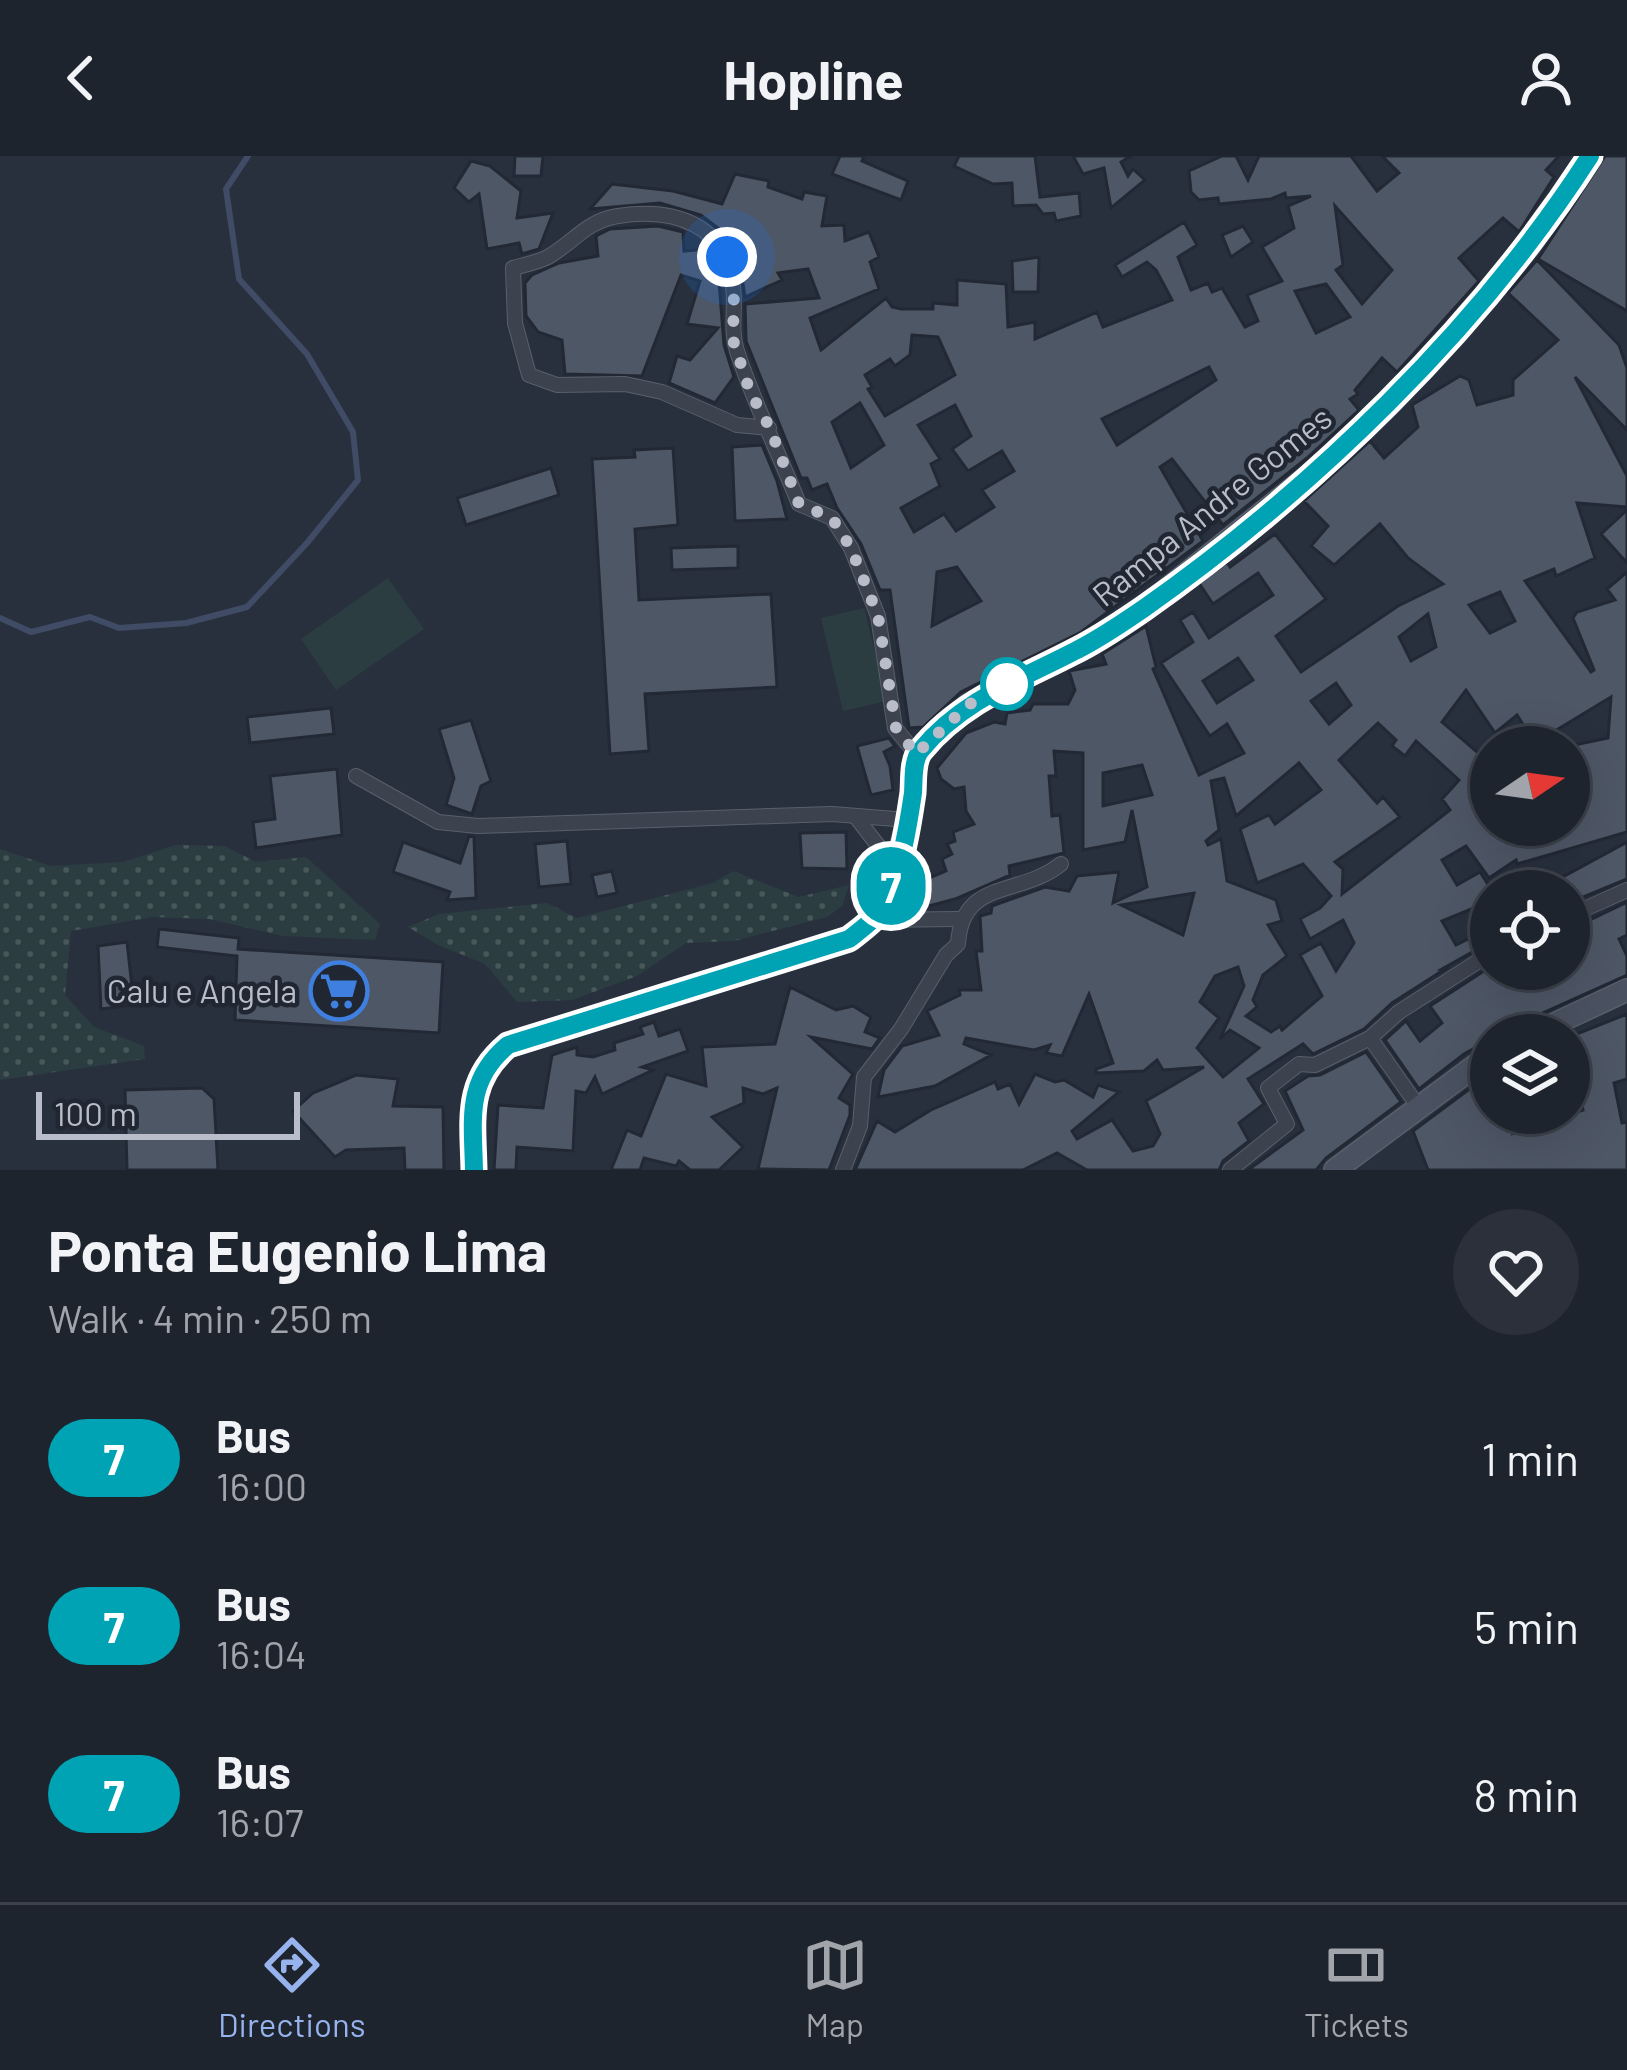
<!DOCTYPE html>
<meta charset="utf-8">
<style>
:root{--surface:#1e242e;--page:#2b303a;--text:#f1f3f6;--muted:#a1a4aa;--line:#3c414a;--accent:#97b3ee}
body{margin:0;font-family:Barlow,sans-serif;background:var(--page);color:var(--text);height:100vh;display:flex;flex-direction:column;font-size:45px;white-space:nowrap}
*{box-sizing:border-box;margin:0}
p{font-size:39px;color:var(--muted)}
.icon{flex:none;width:66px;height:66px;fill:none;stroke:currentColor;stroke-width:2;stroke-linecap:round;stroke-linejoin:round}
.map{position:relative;height:1014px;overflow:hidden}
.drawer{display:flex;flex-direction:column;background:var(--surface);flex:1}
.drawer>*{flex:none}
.badge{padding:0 24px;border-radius:39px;font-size:42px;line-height:78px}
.needle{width:78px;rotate:77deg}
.fabs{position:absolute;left:1470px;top:570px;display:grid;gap:24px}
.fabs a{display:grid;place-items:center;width:120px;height:120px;border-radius:50%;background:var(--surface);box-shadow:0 12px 48px #0002,0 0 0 3px var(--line);font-size:60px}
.scale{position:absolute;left:36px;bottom:30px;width:264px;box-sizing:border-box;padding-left:12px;border:6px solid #b8bdc9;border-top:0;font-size:33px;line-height:42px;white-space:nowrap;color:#b8bdc9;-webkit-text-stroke:9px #202733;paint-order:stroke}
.you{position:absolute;width:60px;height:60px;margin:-30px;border:9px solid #fff;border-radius:50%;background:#1a73e8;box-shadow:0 0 0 18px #1a73e833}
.map>.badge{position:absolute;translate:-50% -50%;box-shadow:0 0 0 6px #fff}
.round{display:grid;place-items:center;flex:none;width:126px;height:126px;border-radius:63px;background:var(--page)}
.overview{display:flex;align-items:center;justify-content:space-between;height:204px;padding:0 48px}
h1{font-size:57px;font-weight:700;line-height:90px}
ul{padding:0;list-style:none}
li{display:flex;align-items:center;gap:36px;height:168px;padding:0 48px}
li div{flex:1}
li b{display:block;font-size:45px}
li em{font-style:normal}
li .badge{min-width:132px;font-weight:700;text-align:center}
header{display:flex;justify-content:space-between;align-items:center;height:156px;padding:0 48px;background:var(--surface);font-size:54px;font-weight:700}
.menu{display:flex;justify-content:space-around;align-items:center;height:168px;border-top:3px solid var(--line);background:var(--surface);font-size:33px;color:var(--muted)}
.menu a{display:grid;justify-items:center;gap:6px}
.menu .selected{color:var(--accent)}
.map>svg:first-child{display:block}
</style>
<header><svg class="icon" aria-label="back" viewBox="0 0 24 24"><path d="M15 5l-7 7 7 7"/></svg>Hopline<svg class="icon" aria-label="person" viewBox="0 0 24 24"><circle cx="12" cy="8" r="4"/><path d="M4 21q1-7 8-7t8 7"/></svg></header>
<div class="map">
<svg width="1627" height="1014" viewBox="0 0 1627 1014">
<defs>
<pattern id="grass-dots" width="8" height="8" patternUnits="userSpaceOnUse" patternTransform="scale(3)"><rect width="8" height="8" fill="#2b3d40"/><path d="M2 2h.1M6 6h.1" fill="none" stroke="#48575a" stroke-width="1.8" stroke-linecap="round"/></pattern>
</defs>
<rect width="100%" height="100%" fill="#28303e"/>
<!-- grass -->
<g fill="url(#grass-dots)">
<polygon points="176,689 225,690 256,706 306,701 380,768 375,784 283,780 209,763 153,761 71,775 65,839 94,871 144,890 145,903 0,924 0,693 51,710 123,706"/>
<polygon points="733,715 799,741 849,729 842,750 827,761 734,785 686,787 637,820 572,844 517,846 485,808 438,789 408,771 439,758 547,747 577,762 713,727"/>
</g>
<!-- pitch -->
<g fill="#2b3d40">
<polygon points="388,422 424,473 336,534 301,483"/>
<polygon points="864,452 887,545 843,555 821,462"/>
</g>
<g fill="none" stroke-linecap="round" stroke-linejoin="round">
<!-- stream -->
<polyline stroke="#404c65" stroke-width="6" points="0,462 31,476 90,461 119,472 186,467 247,451 307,387 358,324 353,276 307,198 239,123 226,33 248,0"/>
</g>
<!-- building -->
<g fill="#4e5766" stroke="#222935" stroke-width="3" fill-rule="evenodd">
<polygon points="515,0 543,0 541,20 514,20"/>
<polygon points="840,0 864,0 862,5 908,25 901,44 832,18"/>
<polygon points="959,0 1035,0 1040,41 1079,37 1081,60 1056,65 1054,57 1043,58 1036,49 1013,50 1012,27 993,28 954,10"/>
<polygon points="1073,0 1131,0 1121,6 1128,20 1133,13 1145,24 1111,52 1104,12 1083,18"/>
<path d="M1222,0H1236L1248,24L1259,0H1351L1377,35L1399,17L1382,0H1559L1546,14L1554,21L1519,76L1503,62L1459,102L1479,125L1397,216L1382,202L1355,234L1358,238L1350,243L1359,254L1307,302L1223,369L1172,303L1160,311L1203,385L1081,476L961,536L923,571L909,572L890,434H880L861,388L837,352L827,328L812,334L807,322H801L746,185L745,148L819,142L808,113L778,117L782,124L745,141L740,108L732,90L740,89L701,59L660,47L590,53L612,28L673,35L722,48L735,18L769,25L768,31L802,43L804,36L827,40L822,70L844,69L845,85L869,76L879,101L870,106L879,133L810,162L821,194L886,142L892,151L901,153H933V147L957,149V124L1006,128L1008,171L1035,166V183L1097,156L1103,171L1172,144L1156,114L1147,106L1122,121L1115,109L1184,66L1197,89L1178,101L1191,134L1208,127L1212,136L1222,132L1245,171L1258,165L1247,139L1282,125L1262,91L1294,72L1288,50L1311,40L1286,42L1285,37L1271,43L1219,48L1218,42L1199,44L1191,36L1189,15ZM1335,50L1392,114L1362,148L1336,114L1343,109ZM1326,128L1350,161L1316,177L1295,135ZM912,179L938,181L955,219L885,260L868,233L872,231L865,219L890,203L895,210L910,199ZM1209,211L1216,224L1117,289L1102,263ZM860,247L884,289L851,312L832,266ZM955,249L971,280L952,293L968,315L1002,295L1014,315L982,334L994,351L956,375L944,358L914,376L901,352L940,330L931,308L940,303L918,269ZM957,411L981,445L932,470L937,416Z"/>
<polygon points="1605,0 1627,0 1627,155 1538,103"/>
<polygon points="471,5 490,10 521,35 517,62 553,57 539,93 522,98 519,87 487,93 479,38 469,46 454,32"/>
<polygon points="658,70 683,76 684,95 706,93 718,113 724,189 734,221 715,247 669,227 677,200 690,204 718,172 687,168 700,125 681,119 642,220 565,218 562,184 538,176 526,160 525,127 532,119 559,107 598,100 596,80 610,73"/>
<polygon points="1243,70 1253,86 1231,101 1222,79"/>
<polygon points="1039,101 1038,136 1013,136 1012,105"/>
<path d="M1537,104L1619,189L1627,212V274L1575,221L1627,320V351L1577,347L1595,402L1556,420L1554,413L1525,425L1591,516L1594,514L1573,462L1577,456L1615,444L1607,433L1627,416V676L1517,708L1516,704L1489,722L1466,690L1442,704L1457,729L1480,716L1491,733V745L1442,765L1456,789L1484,775L1490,786L1442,813H1445L1392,847L1364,873L1313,898L1303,888L1248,923L1264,948L1239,967L1249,985L1223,1005L1219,1014H1087L1057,997L1023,1014H855L877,965L895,976L931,954L995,926L998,933L1010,928L1019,948L1035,918L1055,926L1064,924L1093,941L1098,929L1119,936L1072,975L1077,983L1112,964L1133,995L1153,990L1160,978L1146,945L1204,911L1163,914L1157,904L1144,915L1096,917V913L1113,907L1089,838L1062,900L1046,897L1050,889L1034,894L966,882L964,888L991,899L935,930L878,941L884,914L902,890L939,879L927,855L960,839L959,834H981L976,795H982L980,760L991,757L992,750L1045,731L1069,735L1077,720L1119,716L1113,747L1147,731L1132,654L1125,686L1083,694V597L1054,595L1056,620H1049L1052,660L1060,659L1064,697L1009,710L1010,719L955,743L929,750L920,747L915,728L946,715L942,703L952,698L947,688L955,685L953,676L974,668L966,655L964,631L954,633L941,623L937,612L966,577L994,566L1005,568L1007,557L1030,554L1033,548H1068L1075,534L1069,515L1106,508L1102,498L1146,470L1156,511L1153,513L1199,619L1244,597L1227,568L1210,580L1161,507L1193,486L1180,464L1193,456L1209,482L1273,439L1258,417L1213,448L1199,427L1227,406L1230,411L1275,378L1326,443L1276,480L1301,516L1398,450L1443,428L1408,402L1380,368L1334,409L1311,390L1328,370L1304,345L1370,285L1384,302L1418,271L1412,249L1460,220L1469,224L1477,249L1513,239V224L1558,184L1508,137ZM1500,436L1515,465L1490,477L1469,449ZM1428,458L1436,491L1411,505L1399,481ZM1238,502L1253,524L1217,547L1203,525ZM1336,527L1351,549L1329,568L1311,545ZM1466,534L1495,577L1517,559L1535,587L1611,541L1608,582L1569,590V669H1491V655L1476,634L1491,624V587L1477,596L1442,566ZM1378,567L1396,584L1392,590L1405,600L1416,585L1459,624L1442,643L1450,654L1342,738L1343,713L1335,706L1400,661L1383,641L1377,647L1339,604ZM1299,607L1321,634L1275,668L1269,659L1240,673L1257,727L1303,708L1331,740L1320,752L1300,763L1310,783L1343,764L1354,787L1336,815L1321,787L1300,799L1322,840L1282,874L1280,870L1271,876L1246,860L1257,851L1253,844L1263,819L1287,800L1268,769L1282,765L1276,744L1227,725L1221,683L1208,689L1206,685L1219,674L1211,625L1224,622L1236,660ZM1142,609L1152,639L1103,650V617ZM1194,737L1183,779L1121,749ZM1238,811L1244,830L1220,883L1230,874L1259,892L1223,921L1197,892L1219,862L1200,846L1215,820Z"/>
<polygon points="762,289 777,325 787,363 735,365 732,291"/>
<polygon points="673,292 678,369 635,373 639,444 771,438 777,531 645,538 649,595 610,598 592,303 635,301 634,294"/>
<polygon points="551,312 559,339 466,369 457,342"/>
<polygon points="1627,354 1627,407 1601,378"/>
<polygon points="738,390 738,412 672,414 671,392"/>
<polygon points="331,552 334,578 250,587 247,561"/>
<polygon points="471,564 491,625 481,630 472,658 446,649 454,622 439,573"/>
<polygon points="889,582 895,590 884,596 890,610 893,634 871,639 857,590"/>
<polygon points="337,613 342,679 256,692 253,666 275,663 270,620"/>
<polygon points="846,676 847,713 802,712 800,677"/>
<polygon points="469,680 474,681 476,742 447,744 450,736 393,716 403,686 460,707"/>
<polygon points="567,685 571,728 539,731 535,688"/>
<polygon points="1627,686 1627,723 1581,742 1577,735 1537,735"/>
<polygon points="612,715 617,737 597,741 592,719"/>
<polygon points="1627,746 1627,779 1619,783 1627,800 1627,819 1525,865 1516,879 1491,879 1491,883 1464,898 1419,933 1385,884 1406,865 1420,885 1442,867 1430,850 1487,813 1569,813 1569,774"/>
<polygon points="159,773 239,782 238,793 443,806 439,877 235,864 237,800 157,791"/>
<polygon points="127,786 134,849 101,853 98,790"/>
<polygon points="790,831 836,854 853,850 871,861 865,876 880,882 872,893 811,881 853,918 839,942 850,949 850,959 829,1014 758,1013 777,932 763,938 743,932 744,947 712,961 743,991 719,1014 690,1014 679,1005 676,1010 644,1002 640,1014 611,1014 627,974 641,980 666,918 706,930 702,891 775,888"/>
<polygon points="1627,858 1627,923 1614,927 1622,967 1627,966 1627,1014 1428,1014 1413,975 1491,917 1491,957 1527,957 1514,977 1583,954 1569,902 1569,881"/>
<polygon points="654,866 659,880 680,873 688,895 642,911 653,914 602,938 595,921 586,937 576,935 573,995 517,991 516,1014 494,1014 498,949 543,952 552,899 577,891 577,899 593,901 615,894 614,887 643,878 640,871"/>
<polygon points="1366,896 1401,946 1326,1002 1316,1014 1248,1014 1303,974 1285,935 1308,920 1320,919"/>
<polygon points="356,919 398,923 393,950 443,951 444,1014 405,1014 404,992 346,994 335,1001 293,955 313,937"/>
<polygon points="202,932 214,943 218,1014 127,1014 125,934"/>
</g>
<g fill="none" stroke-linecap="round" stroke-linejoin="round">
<defs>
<g id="street">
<path d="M769,272L737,269L662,236L625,228L557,229L529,219L515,167L513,112C524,109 538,106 548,101C574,86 586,65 618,60C675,51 727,69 733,131C736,153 730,174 737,195C754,248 779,297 799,348L832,362L851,392L878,460L895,572L916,598"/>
<polyline points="356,620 438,666 478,670 832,658 908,664"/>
<polyline points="856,661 896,713"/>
<polyline points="1569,760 1627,734"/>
<polyline points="873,764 959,763"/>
<polyline points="1420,953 1370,882 1399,856 1491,797"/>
<path d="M843,1014L860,970L864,921L901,873L946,799L958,788C962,722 1020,741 1061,708"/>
<polyline points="1230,1014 1287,968 1268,932 1299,908 1315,909 1370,882"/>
</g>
<g id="secondary">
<polyline points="1531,879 1627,834"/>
<path d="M474,1014C473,963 464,925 508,889L849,783L873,764L886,745L908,664L916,598L968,549L1089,489L1146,450L1317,313L1395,242L1449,183L1530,89L1590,0"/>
<polyline points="1335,1014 1491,898"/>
</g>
</defs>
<!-- street casing -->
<use href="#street" stroke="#59606c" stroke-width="16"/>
<!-- secondary casing -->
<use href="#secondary" stroke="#59606c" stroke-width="24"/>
<!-- street -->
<use href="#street" stroke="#3c424e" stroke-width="14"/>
<!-- secondary -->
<use href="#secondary" stroke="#4a5160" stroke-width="21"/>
</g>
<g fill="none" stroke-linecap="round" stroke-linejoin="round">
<defs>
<path id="line" d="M474,1014C473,963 465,925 508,889L849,783C863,772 879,761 887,744C901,713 908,671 913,637C914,624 912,604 921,594C961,545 1019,524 1073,496C1098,484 1121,468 1143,453C1311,335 1479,173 1590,0"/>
</defs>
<!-- line casing -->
<use href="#line" stroke="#fff" stroke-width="27"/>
<!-- line -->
<use href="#line" stroke="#00a3b4" stroke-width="18"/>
<!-- walk -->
<polyline stroke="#b8bdc9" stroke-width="12" stroke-dasharray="0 21.6" points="727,101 734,132 733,184 750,236 770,272 799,348 832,362 851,392 878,460 896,572 916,598 968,549 1007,528"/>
</g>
<!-- icons -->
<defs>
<symbol id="supermarket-ring" viewBox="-11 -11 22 22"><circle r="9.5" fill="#202733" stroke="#3f7fe0" stroke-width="1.5"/><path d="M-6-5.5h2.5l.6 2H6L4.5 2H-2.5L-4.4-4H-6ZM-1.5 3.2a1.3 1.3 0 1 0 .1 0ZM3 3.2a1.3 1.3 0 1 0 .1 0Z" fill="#3f7fe0"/></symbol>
</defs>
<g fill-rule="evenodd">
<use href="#supermarket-ring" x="306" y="802" width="66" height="66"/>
</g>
<!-- markers -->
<circle fill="#fff" stroke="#00a3b4" stroke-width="6" cx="1007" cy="528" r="24"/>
<g text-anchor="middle" stroke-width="9" stroke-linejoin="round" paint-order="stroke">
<!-- street labels -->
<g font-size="33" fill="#b8bdc9" stroke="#202733">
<text transform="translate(1212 350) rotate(-39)" y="12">Rampa Andre Gomes</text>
</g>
<!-- poi labels -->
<g font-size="33" fill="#b8bdc9" stroke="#202733" text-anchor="end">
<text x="297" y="847">Calu e Angela</text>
</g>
</g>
</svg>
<div class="fabs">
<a><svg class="needle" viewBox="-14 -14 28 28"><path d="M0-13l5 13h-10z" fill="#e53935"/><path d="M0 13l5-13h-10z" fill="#a1a4aa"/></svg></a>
<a><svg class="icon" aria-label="locate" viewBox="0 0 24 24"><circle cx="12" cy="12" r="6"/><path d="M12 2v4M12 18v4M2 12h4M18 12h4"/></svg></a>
<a><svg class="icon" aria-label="layers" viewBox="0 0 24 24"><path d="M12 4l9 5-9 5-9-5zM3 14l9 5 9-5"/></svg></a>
</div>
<div class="scale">100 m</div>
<div class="you" style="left:727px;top:101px"></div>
<b class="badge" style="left:891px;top:730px;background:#00a3b4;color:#fff">7</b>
</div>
<section class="drawer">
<div class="overview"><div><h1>Ponta Eugenio Lima</h1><p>Walk · 4 min · 250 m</p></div><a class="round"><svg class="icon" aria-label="heart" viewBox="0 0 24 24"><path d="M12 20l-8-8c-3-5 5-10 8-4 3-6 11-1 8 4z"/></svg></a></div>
<ul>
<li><span class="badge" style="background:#00a3b4;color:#fff">7</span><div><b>Bus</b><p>16:00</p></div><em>1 min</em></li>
<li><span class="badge" style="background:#00a3b4;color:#fff">7</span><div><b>Bus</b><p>16:04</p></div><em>5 min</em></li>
<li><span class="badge" style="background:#00a3b4;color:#fff">7</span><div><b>Bus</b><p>16:07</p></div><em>8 min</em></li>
</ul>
</section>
<nav class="menu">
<a class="selected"><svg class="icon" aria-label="directions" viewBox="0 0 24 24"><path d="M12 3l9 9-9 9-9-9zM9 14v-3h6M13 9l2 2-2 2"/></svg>Directions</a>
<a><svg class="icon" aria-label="map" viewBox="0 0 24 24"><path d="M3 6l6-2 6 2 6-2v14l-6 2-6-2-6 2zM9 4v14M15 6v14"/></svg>Map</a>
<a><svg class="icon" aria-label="tickets" viewBox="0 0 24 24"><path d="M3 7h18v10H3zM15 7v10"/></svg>Tickets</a>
</nav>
